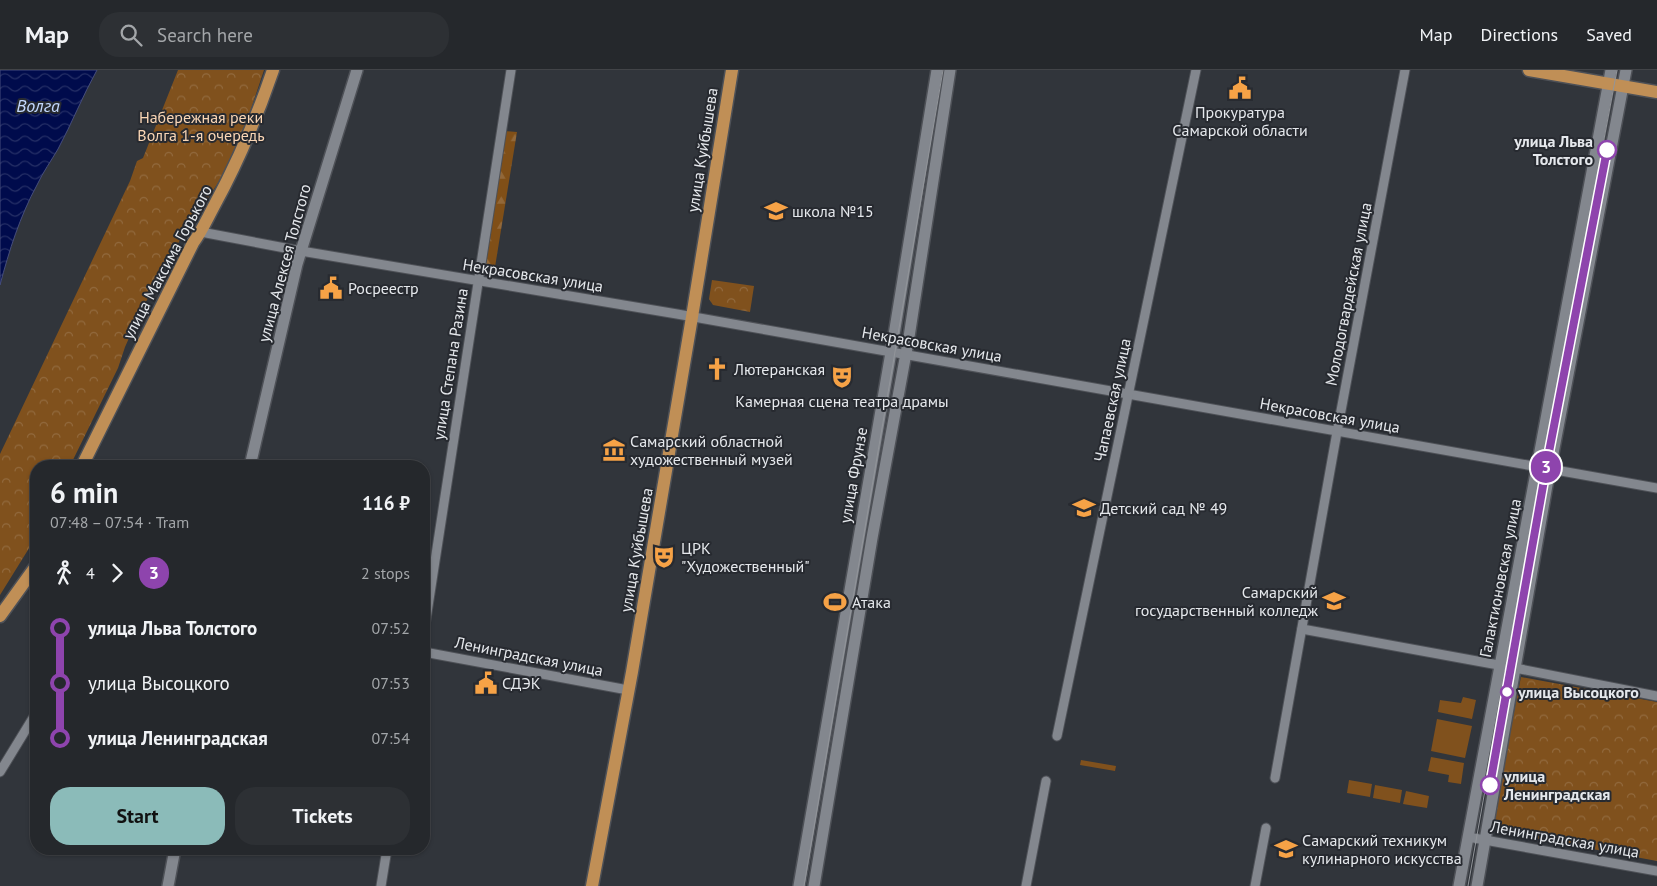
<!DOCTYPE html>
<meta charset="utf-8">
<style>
:root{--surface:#25282c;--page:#2d3034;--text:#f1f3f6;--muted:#a3a6a9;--line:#424448;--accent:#8bbbb9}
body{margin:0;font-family:"PT Sans",sans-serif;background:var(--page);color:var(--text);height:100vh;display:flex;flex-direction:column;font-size:19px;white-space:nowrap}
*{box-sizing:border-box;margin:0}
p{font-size:16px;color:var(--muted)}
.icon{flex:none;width:28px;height:28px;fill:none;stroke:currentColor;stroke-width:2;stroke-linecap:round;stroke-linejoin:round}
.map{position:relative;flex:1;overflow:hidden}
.drawer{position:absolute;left:30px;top:390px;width:400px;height:395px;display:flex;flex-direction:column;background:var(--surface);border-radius:20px;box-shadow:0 1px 4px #0004,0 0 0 1px var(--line)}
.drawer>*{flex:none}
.badge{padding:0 10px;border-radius:16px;font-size:18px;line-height:32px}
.map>.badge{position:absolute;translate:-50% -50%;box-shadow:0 0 0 2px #fff}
.legs{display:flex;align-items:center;gap:8px;height:55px;padding:0 20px;font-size:16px}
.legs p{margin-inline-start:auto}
.summary{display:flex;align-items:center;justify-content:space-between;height:85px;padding:0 20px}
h1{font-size:28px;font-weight:700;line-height:38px}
.cta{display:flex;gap:10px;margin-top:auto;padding:10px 20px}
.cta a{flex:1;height:58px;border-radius:20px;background:var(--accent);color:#111;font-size:20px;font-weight:700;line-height:58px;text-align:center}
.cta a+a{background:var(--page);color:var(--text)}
ul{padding:0 20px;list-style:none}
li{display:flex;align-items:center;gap:18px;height:55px;font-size:19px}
li i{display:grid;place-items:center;width:8px;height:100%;margin:0 6px;background:currentColor}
li i::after{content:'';width:12px;height:12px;margin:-6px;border:4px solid;border-radius:50%;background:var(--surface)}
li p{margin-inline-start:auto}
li:first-child i{background:linear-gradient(#0000 50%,currentColor 0)}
li:last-child i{background:linear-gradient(currentColor 50%,#0000 0)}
header{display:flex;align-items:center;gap:30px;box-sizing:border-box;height:70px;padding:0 25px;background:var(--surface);border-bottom:1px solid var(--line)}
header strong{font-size:24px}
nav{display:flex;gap:28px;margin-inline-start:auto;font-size:18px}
.search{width:350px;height:45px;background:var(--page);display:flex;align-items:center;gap:12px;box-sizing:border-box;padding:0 18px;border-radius:20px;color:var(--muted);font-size:19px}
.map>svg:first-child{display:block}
</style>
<header>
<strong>Map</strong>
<div class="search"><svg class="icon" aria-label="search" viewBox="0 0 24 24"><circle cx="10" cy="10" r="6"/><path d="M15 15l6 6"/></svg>Search here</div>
<nav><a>Map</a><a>Directions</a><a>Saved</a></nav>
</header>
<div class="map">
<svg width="1657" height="816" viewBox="0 0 1657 816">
<defs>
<pattern id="forest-firs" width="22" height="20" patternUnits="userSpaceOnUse" patternTransform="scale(1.25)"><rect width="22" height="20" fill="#804f17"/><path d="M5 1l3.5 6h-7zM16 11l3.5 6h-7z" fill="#926839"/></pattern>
<pattern id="park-crowns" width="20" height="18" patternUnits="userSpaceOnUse" patternTransform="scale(1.25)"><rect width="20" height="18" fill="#80511d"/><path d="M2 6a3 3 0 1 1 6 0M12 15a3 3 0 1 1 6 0" fill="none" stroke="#926a3e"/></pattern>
<pattern id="water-waves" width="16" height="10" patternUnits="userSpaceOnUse" patternTransform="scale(1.25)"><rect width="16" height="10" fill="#000b4c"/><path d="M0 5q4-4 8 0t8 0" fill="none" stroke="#252f66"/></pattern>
</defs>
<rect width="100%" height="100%" fill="#31353b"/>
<!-- grass -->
<g fill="#80511d">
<polygon points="1463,627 1476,630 1472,649 1438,642 1440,630 1461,633"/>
<polygon points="1437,649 1472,656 1465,688 1431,681"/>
<polygon points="1431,687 1464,693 1461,714 1448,712 1449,705 1428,701"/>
<polygon points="1081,690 1116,696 1115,701 1080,695"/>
<polygon points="1349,710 1372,714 1370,727 1347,723"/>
<polygon points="1375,715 1402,720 1400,733 1373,728"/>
<polygon points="1406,721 1429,726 1427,738 1403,734"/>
</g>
<!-- forest -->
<polygon fill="url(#forest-firs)" points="505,61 517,62 495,197 484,194"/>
<!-- park -->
<g fill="url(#park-crowns)">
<polygon points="178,0 264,0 241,69 228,98 180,170 142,239 125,277 118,298 70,396 36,396 36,467 0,525 0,384 130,111 137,91 143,88"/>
<polygon points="712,210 754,216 750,242 713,235 709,229"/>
<polygon points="1521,607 1657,632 1657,791 1501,762 1496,760 1492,750"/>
</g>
<!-- water -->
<path fill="url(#water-waves)" stroke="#454d7c" d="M0,0H97C83,25 72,53 58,79C51,91 43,102 37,115C20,146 9,181 0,215Z"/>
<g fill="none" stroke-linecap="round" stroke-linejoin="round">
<defs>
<g id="street">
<polyline points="201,162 301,181 677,244 1657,418"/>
<polyline points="1302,559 1515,598 1657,626"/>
<polyline points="424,562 511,0"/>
<polyline points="424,582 628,620"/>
<polyline points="1057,666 1196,0"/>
<polyline points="0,702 36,643"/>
<polyline points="1275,708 1337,362 1405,0"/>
<polyline points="1468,767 1657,801"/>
<polyline points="381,816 387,779"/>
<polyline points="1026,816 1046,711"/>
<polyline points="1255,816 1266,758"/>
</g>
<g id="secondary">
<polyline points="250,396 297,194 357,0"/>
<polyline points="168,816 175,779"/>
<polyline points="799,816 894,265 937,0"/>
<polyline points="814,816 872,468 909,267 950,0"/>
<polyline points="1459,816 1611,0"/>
<polyline points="1477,816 1547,415 1626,0"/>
</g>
<g id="primary">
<polyline points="1529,0 1657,22"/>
<path d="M82,396L193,173C202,161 207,149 214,136C238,92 257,47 273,0"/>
<polyline points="0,546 36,496"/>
<polyline points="592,816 632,602 692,247 732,0"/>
</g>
</defs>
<!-- street casing -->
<use href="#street" stroke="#4e5157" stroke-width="11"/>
<!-- secondary casing -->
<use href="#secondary" stroke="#4e5157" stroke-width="14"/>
<!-- primary casing -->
<use href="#primary" stroke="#4e5157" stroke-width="15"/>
<!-- street -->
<use href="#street" stroke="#83878e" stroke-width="9"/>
<!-- secondary -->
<use href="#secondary" stroke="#83878e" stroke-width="11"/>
<!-- primary -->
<use href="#primary" stroke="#c08f56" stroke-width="12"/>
<!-- tram -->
<g stroke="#92959a" stroke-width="1">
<polyline points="804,816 943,0"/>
<polyline points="1468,816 1545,382 1617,0"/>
</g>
</g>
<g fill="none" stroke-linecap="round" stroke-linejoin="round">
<defs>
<polyline id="line-1" points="1490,715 1549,382 1607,80"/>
</defs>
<!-- line-1 casing -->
<use href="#line-1" stroke="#fff" stroke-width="11"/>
<!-- line-1 -->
<use href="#line-1" stroke="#8e44ad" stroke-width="8"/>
</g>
<!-- icons -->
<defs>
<symbol id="civic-bare" viewBox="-9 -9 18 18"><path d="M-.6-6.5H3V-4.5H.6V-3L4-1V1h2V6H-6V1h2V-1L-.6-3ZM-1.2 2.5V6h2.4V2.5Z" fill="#f6a246" stroke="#272a30" stroke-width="2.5" paint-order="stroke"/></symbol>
<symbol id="school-bare" viewBox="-9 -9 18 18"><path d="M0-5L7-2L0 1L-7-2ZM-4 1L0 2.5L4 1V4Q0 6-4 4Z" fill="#f6a246" stroke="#272a30" stroke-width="2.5" paint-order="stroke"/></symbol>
<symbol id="church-bare" viewBox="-9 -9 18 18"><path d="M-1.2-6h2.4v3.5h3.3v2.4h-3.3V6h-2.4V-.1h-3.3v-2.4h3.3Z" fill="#f6a246" stroke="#272a30" stroke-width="2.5" paint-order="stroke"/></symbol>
<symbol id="theatre-bare" viewBox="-9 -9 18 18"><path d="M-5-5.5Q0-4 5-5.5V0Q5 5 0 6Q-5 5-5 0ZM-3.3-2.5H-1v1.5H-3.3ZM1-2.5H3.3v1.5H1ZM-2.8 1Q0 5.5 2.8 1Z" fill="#f6a246" stroke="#272a30" stroke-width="2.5" paint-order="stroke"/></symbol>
<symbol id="museum-bare" viewBox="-9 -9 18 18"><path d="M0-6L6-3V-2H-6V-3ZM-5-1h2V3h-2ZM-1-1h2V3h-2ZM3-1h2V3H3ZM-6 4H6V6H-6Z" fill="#f6a246" stroke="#272a30" stroke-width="2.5" paint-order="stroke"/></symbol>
<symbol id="university-bare" viewBox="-9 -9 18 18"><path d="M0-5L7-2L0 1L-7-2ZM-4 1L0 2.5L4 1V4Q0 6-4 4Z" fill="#f6a246" stroke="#272a30" stroke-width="2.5" paint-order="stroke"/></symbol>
<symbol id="stadium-bare" viewBox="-9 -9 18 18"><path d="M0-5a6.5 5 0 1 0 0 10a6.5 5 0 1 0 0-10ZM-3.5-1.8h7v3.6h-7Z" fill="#f6a246" stroke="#272a30" stroke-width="2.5" paint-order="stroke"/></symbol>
</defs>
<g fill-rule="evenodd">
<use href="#civic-bare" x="1224" y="2" width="32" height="32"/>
<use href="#school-bare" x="760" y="125" width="32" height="32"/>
<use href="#civic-bare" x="315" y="202" width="32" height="32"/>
<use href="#church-bare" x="701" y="283" width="32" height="32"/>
<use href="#theatre-bare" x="826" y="291" width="32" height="32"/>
<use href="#museum-bare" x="598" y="364" width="32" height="32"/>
<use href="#school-bare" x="1068" y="422" width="32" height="32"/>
<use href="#theatre-bare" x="648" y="471" width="32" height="32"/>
<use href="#university-bare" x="1318" y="515" width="32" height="32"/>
<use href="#stadium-bare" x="819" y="516" width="32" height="32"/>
<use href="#civic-bare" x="470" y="597" width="32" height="32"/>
<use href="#university-bare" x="1270" y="763" width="32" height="32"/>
</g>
<!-- markers -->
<g fill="#fff" stroke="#8e44ad" stroke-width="2.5">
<circle cx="1607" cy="80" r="9"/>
<circle cx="1507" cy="622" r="6"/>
<circle cx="1490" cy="715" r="9"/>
</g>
<g text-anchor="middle" stroke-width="4" stroke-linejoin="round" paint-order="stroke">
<!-- poi labels -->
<g font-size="16" fill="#e5e8ec" stroke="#272a30" text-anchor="start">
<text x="1240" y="48" text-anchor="middle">Прокуратура<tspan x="1240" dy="18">Самарской области</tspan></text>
<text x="792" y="147">школа №15</text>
<text x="348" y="224">Росреестр</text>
<text x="734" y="305">Лютеранская</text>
<text x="842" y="337" text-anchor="middle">Камерная сцена театра драмы</text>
<text x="630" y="377">Самарский областной<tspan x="630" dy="18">художественный музей</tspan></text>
<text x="1100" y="444">Детский сад № 49</text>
<text x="681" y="484">ЦРК<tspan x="681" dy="18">"Художественный"</tspan></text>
<text x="1318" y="528" text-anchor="end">Самарский<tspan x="1318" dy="18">государственный колледж</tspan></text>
<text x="852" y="538">Атака</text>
<text x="502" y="619">СДЭК</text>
<text x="1302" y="776">Самарский техникум<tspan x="1302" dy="18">кулинарного искусства</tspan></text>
</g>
<!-- park labels -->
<g font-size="16" fill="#fad6b5" stroke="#272a30">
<text x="201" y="53">Набережная реки<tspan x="201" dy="18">Волга 1-я очередь</tspan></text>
</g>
<!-- stop labels -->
<g font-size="16" font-weight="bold" fill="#e5e8ec" stroke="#272a30" text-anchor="start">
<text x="1593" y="77" text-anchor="end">улица Льва<tspan x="1593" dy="18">Толстого</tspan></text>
<text x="1518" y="628">улица Высоцкого</text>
<text x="1504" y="712">улица<tspan x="1504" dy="18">Ленинградская</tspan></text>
</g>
<!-- street labels -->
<g font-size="16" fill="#e5e8ec" stroke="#272a30">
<text transform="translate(702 80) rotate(-81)" y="6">улица Куйбышева</text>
<text transform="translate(167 192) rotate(-62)" y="6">улица Максима Горького</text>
<text transform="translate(284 193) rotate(-75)" y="6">улица Алексея Толстого</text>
<text transform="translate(533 205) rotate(9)" y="6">Некрасовская улица</text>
<text transform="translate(1348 224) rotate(-79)" y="6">Молодогвардейская улица</text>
<text transform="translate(932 274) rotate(10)" y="6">Некрасовская улица</text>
<text transform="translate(450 294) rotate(-81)" y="6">улица Степана Разина</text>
<text transform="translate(1112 330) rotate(-78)" y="6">Чапаевская улица</text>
<text transform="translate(1330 345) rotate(10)" y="6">Некрасовская улица</text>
<text transform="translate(853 405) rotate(-80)" y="6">улица Фрунзе</text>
<text transform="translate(636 480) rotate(-80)" y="6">улица Куйбышева</text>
<text transform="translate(1500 508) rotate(-79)" y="6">Галактионовская улица</text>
<text transform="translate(529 586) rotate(11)" y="6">Ленинградская улица</text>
<text transform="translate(1565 769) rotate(10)" y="6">Ленинградская улица</text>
</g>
<!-- water labels -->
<g font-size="18" font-style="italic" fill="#c3d8ff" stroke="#272a30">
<text x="38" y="42">Волга</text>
</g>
</g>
</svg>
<b class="badge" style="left:1546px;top:397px;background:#8e44ad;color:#fff">3</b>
<section class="drawer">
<div class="summary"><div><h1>6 min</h1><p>07:48 – 07:54 · Tram</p></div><b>116 ₽</b></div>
<div class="legs"><svg class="icon" aria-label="walk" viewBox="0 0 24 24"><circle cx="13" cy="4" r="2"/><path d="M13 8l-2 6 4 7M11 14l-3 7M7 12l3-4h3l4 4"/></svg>4<svg class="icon" aria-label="forward" viewBox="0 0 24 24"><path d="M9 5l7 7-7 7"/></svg><b class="badge" style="background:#8e44ad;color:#fff">3</b><p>2 stops</p></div>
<ul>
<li><i style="color:#8e44ad"></i><b>улица Льва Толстого</b><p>07:52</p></li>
<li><i style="color:#8e44ad"></i><span>улица Высоцкого</span><p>07:53</p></li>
<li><i style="color:#8e44ad"></i><b>улица Ленинградская</b><p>07:54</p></li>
</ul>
<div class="cta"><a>Start</a><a>Tickets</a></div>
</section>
</div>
